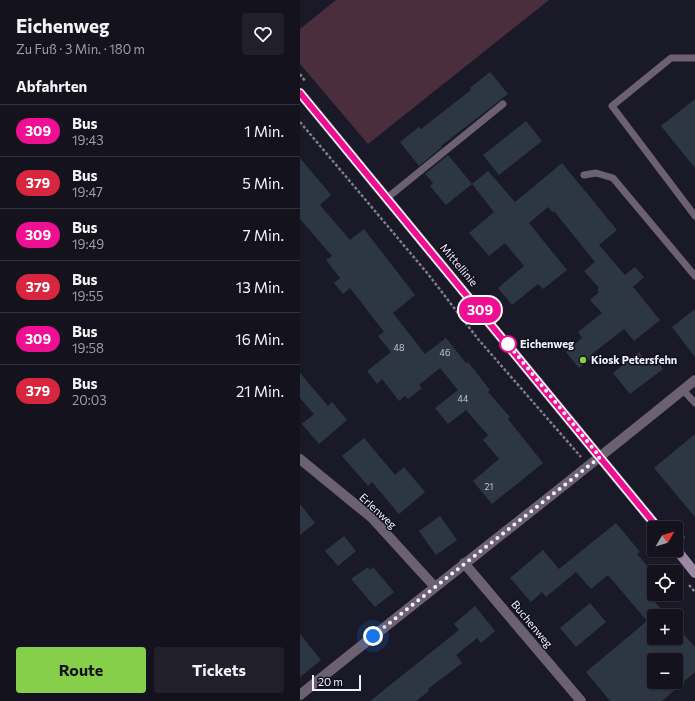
<!DOCTYPE html>
<html lang="de">
<meta charset="utf-8">
<style>
:root{--surface:#14131d;--page:#21202a;--text:#f1f3f6;--muted:#9d9ea4;--line:#33323b;--accent:#86cf4b}
body{margin:0;font-family:Commissioner,sans-serif;background:var(--page);color:var(--text);height:100vh;display:flex;flex-direction:column;font-size:15px;white-space:nowrap}
*{box-sizing:border-box;margin:0}
p{font-size:13px;color:var(--muted)}
.icon{flex:none;width:22px;height:22px;fill:none;stroke:currentColor;stroke-width:2;stroke-linecap:round;stroke-linejoin:round}
.map{position:relative;flex:1;overflow:hidden}
.drawer{display:flex;flex-direction:column;background:var(--surface);width:300px}
.drawer>*{flex:none}
.badge{padding:0 8px;border-radius:13px;font-size:14px;line-height:26px}
.needle{width:26px;rotate:52deg}
.controls{position:absolute;left:347px;top:521px;display:grid;gap:8px}
.controls a{display:grid;place-items:center;width:36px;height:36px;border-radius:4px;background:var(--surface);box-shadow:0 1px 3px #0004,0 0 0 1px var(--line);font-size:20px}
.scale{position:absolute;left:12px;bottom:10px;width:49px;box-sizing:border-box;padding-left:4px;border:2px solid #f2f2fc;border-top:0;font-size:11px;line-height:14px;white-space:nowrap;color:#f2f2fc;-webkit-text-stroke:3px #11101d;paint-order:stroke}
.you{position:absolute;width:20px;height:20px;margin:-10px;border:3px solid #fff;border-radius:50%;background:#1a73e8;box-shadow:0 0 0 6px #1a73e833}
.map>.badge{position:absolute;translate:-50% -50%;box-shadow:0 0 0 2px #fff}
h2{padding:0 16px;font-size:15px;line-height:36px}
.round{display:grid;place-items:center;flex:none;width:42px;height:42px;border-radius:4px;background:var(--page)}
.overview{display:flex;align-items:center;justify-content:space-between;height:68px;padding:0 16px}
h1{font-size:19px;font-weight:700;line-height:30px}
.primary-button{display:flex;gap:8px;margin-top:auto;padding:8px 16px}
.primary-button a{flex:1;height:46px;border-radius:4px;background:var(--accent);color:#111;font-size:16px;font-weight:700;line-height:46px;text-align:center}
.primary-button a+a{background:var(--page);color:var(--text)}
ul{padding:0;list-style:none}
li{display:flex;align-items:center;gap:12px;height:52px;padding:0 16px;border-top:1px solid var(--line)}
li div{flex:1}
li b{display:block;font-size:15px}
li em{font-style:normal}
li .badge{min-width:44px;font-weight:700;text-align:center}
main{display:flex;flex:1;min-height:0}
.map>svg:first-child{display:block}
</style>
<main>
<section class="drawer">
<div class="overview"><div><h1>Eichenweg</h1><p>Zu Fuß · 3 Min. · 180 m</p></div><a class="round"><svg class="icon" aria-label="heart" viewBox="0 0 24 24"><path d="M12 20l-8-8c-3-5 5-10 8-4 3-6 11-1 8 4z"/></svg></a></div>
<h2>Abfahrten</h2>
<ul>
<li><span class="badge" style="background:#ee0f93;color:#fff">309</span><div><b>Bus</b><p>19:43</p></div><em>1 Min.</em></li>
<li><span class="badge" style="background:#d7263d;color:#fff">379</span><div><b>Bus</b><p>19:47</p></div><em>5 Min.</em></li>
<li><span class="badge" style="background:#ee0f93;color:#fff">309</span><div><b>Bus</b><p>19:49</p></div><em>7 Min.</em></li>
<li><span class="badge" style="background:#d7263d;color:#fff">379</span><div><b>Bus</b><p>19:55</p></div><em>13 Min.</em></li>
<li><span class="badge" style="background:#ee0f93;color:#fff">309</span><div><b>Bus</b><p>19:58</p></div><em>16 Min.</em></li>
<li><span class="badge" style="background:#d7263d;color:#fff">379</span><div><b>Bus</b><p>20:03</p></div><em>21 Min.</em></li>
</ul>
<div class="primary-button"><a>Route</a><a>Tickets</a></div>
</section>
<div class="map">
<svg width="395" height="701" viewBox="0 0 395 701">
<rect width="100%" height="100%" fill="#1a1927"/>
<!-- green -->
<polygon fill="#4a2e3d" points="36,0 249,0 68,144 0,64 0,29"/>
<!-- building -->
<g fill="#2d3744" fill-rule="evenodd">
<polygon points="190,72 208,94 141,146 142,147 119,166 100,142 119,127 121,129 171,90 170,88"/>
<polygon points="395,99 395,168 361,126"/>
<polygon points="226,121 242,141 199,175 183,155"/>
<polygon points="148,155 172,184 146,205 130,186 133,183 125,174"/>
<polygon points="0,158 31,195 20,205 50,240 64,229 115,295 93,313 125,354 146,338 166,363 168,362 190,390 188,392 210,417 208,419 243,463 192,504 173,481 199,459 183,440 188,435 166,410 148,424 135,408 158,390 140,368 119,385 122,388 108,399 105,396 99,401 82,379 77,384 67,371 91,352 78,336 84,332 50,288 43,294 34,283 40,278 26,260 32,256 0,219"/>
<polygon points="262,163 317,230 299,245 325,275 335,267 344,277 333,287 360,320 334,341 324,329 292,354 294,356 279,368 266,352 282,338 278,332 302,313 290,300 299,292 297,290 299,288 284,271 295,262 254,211 252,212 248,207 229,223 267,270 243,289 238,284 212,305 198,288 224,266 205,243 189,256 169,233 194,212 172,184 188,171 215,202"/>
<polygon points="395,309 395,357 372,327"/>
<polygon points="339,352 348,364 355,358 363,369 330,394 313,373"/>
<polygon points="0,373 28,406 32,402 47,420 19,444 2,424 14,414 0,398"/>
<polygon points="395,434 395,517 354,468"/>
<polygon points="64,438 95,475 104,467 125,492 99,514 72,482 68,486 42,456"/>
<polygon points="0,504 15,523 0,535"/>
<polygon points="140,516 157,540 136,555 119,531"/>
<path d="M316,523L340,552L337,554L354,574V601L367,616H354V638H376V626L395,647V672L362,701H310L286,672L347,621L308,575L291,589L276,572L246,597L242,592L231,602L210,578L243,550L259,569ZM354,660H376V682H354Z"/>
<polygon points="44,536 56,551 38,566 25,551"/>
<polygon points="68,567 70,570 73,567 94,592 75,607 51,579"/>
<polygon points="290,603 306,622 276,647 260,628"/>
<polygon points="175,606 195,631 181,643 177,638 156,655 162,663 128,689 129,691 116,701 70,701 159,630 154,624"/>
<polygon points="0,634 21,660 0,677"/>
</g>
<g fill="none" stroke-linecap="round" stroke-linejoin="round">
<!-- path -->
<g stroke="#7e7e8a" stroke-width="2.5" stroke-dasharray="3 2" stroke-linecap="butt">
<polyline points="0,74 5,81"/>
<polyline points="0,122 128,274 178,339 281,457"/>
<polyline points="370,521 376,528"/>
<polyline points="376,528 384,538"/>
<polyline points="389,585 395,592"/>
</g>
<!-- lane -->
<g stroke="#6c6171" stroke-width="7">
<polyline points="395,58 371,58 312,106 395,216"/>
<polyline points="284,175 296,173 313,178 395,276"/>
<polyline points="87,198 203,104"/>
<polyline points="383,390 395,403"/>
</g>
<!-- street -->
<g stroke="#6c6171" stroke-width="10">
<polyline points="0,459 72,518 134,586"/>
<polyline points="164,563 281,701"/>
<path d="M0,695C131,589 264,487 395,380"/>
</g>
<!-- secondary -->
<g stroke="#9b89a3" stroke-width="10">
<polyline points="0,93 358,528"/>
<polyline points="376,549 395,573"/>
</g>
</g>
<g fill="none" stroke-linecap="round" stroke-linejoin="round">
<defs>
<polyline id="line" points="0,93 358,528"/>
</defs>
<!-- line casing -->
<use href="#line" stroke="#fff" stroke-width="9"/>
<!-- line -->
<use href="#line" stroke="#ee0f93" stroke-width="6"/>
<!-- walk -->
<polyline stroke="#f2f2fc" stroke-width="4" stroke-dasharray="0 7.2" points="73,636 300,457 208,344"/>
</g>
<!-- markers -->
<circle fill="#fff" stroke="#ee0f93" stroke-width="2" cx="208" cy="344" r="8"/>
<circle fill="#86cf4b" stroke="#11101d" stroke-width="1.5" cx="283" cy="360" r="4"/>
<g text-anchor="middle" stroke-width="3" stroke-linejoin="round" paint-order="stroke">
<!-- number labels -->
<g font-size="9" fill="#c1c3ce">
<text x="99" y="351">48</text>
<text x="145" y="356">46</text>
<text x="163" y="402">44</text>
<text x="189" y="490">21</text>
</g>
<!-- street labels -->
<g font-size="11" fill="#f2f2fc" stroke="#11101d">
<text transform="translate(159 265) rotate(50)" y="4">Mittellinie</text>
<text transform="translate(78 511) rotate(43)" y="4">Erlenweg</text>
<text transform="translate(232 624) rotate(50)" y="4">Buchenweg</text>
</g>
<!-- stop labels -->
<g font-size="11" font-weight="bold" fill="#f2f2fc" stroke="#11101d" text-anchor="start">
<text x="220" y="348">Eichenweg</text>
</g>
<!-- poi labels -->
<g font-size="11" font-weight="bold" fill="#f2f2fc" stroke="#11101d" text-anchor="start">
<text x="291" y="364">Kiosk Petersfehn</text>
</g>
</g>
</svg>
<div class="controls">
<a><svg class="needle" viewBox="-14 -14 28 28"><path d="M0-13l5 13h-10z" fill="#e53935"/><path d="M0 13l5-13h-10z" fill="#9d9ea4"/></svg></a>
<a><svg class="icon" aria-label="locate" viewBox="0 0 24 24"><circle cx="12" cy="12" r="6"/><path d="M12 2v4M12 18v4M2 12h4M18 12h4"/></svg></a>
<a>+</a>
<a>−</a>
</div>
<div class="scale">20 m</div>
<div class="you" style="left:73px;top:636px"></div>
<b class="badge" style="left:180px;top:310px;background:#ee0f93;color:#fff">309</b>
</div>
</main>
